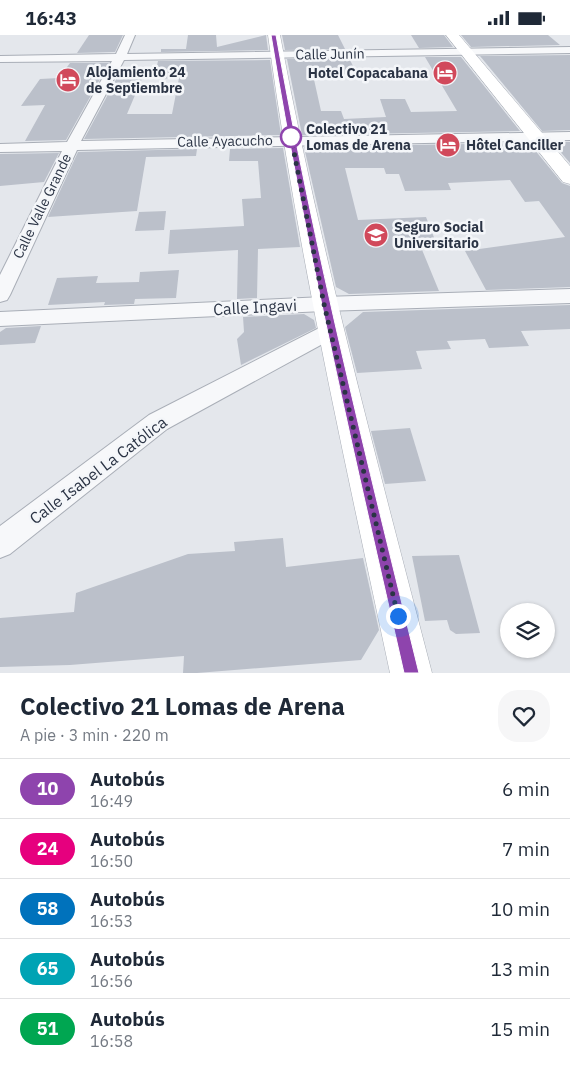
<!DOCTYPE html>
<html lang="es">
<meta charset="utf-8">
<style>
:root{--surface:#fff;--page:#f6f6f7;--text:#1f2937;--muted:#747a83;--line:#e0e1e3}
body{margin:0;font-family:"IBM Plex Sans",sans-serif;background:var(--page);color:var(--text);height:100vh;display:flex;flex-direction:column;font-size:19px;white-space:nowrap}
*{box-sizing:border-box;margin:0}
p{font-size:16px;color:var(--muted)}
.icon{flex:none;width:28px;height:28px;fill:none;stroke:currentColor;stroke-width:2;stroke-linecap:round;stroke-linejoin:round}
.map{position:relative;height:638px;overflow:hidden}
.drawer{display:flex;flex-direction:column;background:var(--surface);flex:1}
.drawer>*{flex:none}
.badge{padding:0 10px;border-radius:16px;font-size:18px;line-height:32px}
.buttons{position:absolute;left:500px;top:568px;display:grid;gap:10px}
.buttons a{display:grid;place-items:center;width:55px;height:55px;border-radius:50%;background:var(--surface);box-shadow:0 1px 4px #0004;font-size:25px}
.you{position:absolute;width:25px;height:25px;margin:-12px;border:4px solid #fff;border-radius:50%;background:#1a73e8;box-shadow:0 0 0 8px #1a73e833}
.map>.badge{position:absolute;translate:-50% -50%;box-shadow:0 0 0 2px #fff}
.round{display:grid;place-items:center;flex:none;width:52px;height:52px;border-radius:20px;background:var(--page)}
.summary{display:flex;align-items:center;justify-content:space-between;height:85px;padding:0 20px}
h1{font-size:24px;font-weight:800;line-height:38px}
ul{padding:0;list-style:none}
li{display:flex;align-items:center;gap:15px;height:60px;padding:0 20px;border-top:1px solid var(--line)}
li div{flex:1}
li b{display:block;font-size:19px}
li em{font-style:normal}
li .badge{min-width:55px;font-weight:700;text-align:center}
.status{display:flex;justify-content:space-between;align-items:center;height:35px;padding:0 25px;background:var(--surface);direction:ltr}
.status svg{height:14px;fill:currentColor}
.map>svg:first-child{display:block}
</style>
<div class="status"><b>16:43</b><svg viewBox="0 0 49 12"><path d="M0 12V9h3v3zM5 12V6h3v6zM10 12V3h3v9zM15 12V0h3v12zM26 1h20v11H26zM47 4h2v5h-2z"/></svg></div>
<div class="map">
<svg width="570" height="638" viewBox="0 0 570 638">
<rect width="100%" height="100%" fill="#e4e7ec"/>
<!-- building -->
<g fill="#bbc0ca">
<polygon points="89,0 123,0 115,17 77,18"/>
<polygon points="188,0 216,0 217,12 266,0 268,15 161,17 161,14 186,14"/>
<polygon points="282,0 338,0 345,14 285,15"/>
<polygon points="411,0 444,0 453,12 419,13"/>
<polygon points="461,0 548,0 560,10 471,12"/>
<polygon points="570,20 570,95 542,96 480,21"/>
<polygon points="425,22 461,22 520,96 302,100 287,24 349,23 357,39 313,40 321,76 341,76 344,84 386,82 380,64 405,64 411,77 457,76"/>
<polygon points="270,25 281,100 84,104 119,39 144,39 127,79 172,79 179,43 154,44 158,26"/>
<polygon points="70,28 109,28 66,105 25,106 45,70 21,71 40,44 59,43"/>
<polygon points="552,107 570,107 570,128"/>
<polygon points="529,108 562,148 570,151 570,252 486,255 465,216 565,202 539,166 525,167 510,145 448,148 451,155 405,156 399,139 386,139 384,133 345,133 358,185 426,182 435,205 418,205 439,256 349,259 336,252 304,112"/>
<polygon points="283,113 300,212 258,214 257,263 237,264 238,215 168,219 170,195 244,191 242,164 261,163 258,126 229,126 230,114"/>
<polygon points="197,114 196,121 146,122 137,176 48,182 78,117"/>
<polygon points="59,118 44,147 0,151 0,119"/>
<polygon points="166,176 164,195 135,196 139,177"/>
<polygon points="179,235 176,263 135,264 134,269 104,270 105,267 48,270 57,243 98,241 96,248 139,247 140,237"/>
<polygon points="570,270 570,294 521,296 529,311 489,313 485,304 447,306 451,314 416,316 422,334 357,338 345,292 363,277"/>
<polygon points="304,279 314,285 316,293 241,330 237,304 244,297 243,282"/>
<polygon points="41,291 35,308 0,310 0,297 6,293"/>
<polygon points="410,393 426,446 385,449 371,396"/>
<polygon points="283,503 286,532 363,523 379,595 361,625 197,638 183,638 184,621 70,630 0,632 0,583 74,577 76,558 188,519 235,516 234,507"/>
<polygon points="459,520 480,598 456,599 450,595 447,585 425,586 412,521"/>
</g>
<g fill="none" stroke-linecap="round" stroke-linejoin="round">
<defs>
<g id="street">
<polygon points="125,0 135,0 127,19 570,12 570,18 124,25 81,106 570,97 570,105 77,115 10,260 7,265 0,267 0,240 62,116 0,117 0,109 67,107 112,26 0,27 0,21 116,19"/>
<polygon points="570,254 570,268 324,276 0,291 0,277 324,262"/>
<polygon points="331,287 339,290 342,295 339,300 167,394 10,519 0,523 0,491 149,380"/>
</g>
<g id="secondary">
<path d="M268,0H280C320,215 377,426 432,638H390C345,426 297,215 268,0Z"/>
<polygon points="446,0 459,0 570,131 570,149 563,147"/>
</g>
</defs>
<!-- street casing -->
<use href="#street" stroke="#a9aeb7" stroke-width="2"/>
<!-- secondary casing -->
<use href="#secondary" stroke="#a9aeb7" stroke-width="1"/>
<!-- street -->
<use href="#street" fill="#f7f8fa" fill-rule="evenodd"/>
<!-- secondary -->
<use href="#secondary" fill="#fff" fill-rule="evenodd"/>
</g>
<!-- line -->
<path fill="#8e44ad" stroke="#fff" d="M271,0H276C314,215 367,426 419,638H404C356,426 306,215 271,0Z"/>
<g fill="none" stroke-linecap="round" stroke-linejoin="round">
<!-- walk -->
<polyline stroke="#2b3445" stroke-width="5" stroke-dasharray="0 9" points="291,102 324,269 398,581"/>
</g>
<!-- icons -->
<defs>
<symbol id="hotel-disc" viewBox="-11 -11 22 22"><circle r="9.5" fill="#d1495b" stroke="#f4f6f9"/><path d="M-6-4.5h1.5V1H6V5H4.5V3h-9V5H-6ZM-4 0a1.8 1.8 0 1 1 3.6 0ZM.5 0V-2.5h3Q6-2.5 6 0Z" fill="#fff"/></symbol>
<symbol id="university-disc" viewBox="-11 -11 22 22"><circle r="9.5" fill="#d1495b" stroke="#f4f6f9"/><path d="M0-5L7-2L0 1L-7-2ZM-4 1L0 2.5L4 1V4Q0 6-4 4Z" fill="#fff"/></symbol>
</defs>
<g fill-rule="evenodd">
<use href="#hotel-disc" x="431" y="24" width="28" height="28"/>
<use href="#hotel-disc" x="54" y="31" width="28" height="28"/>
<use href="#hotel-disc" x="434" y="96" width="28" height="28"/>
<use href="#university-disc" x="362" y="186" width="28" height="28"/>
</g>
<!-- markers -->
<circle fill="#fff" stroke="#8e44ad" stroke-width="2.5" cx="291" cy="102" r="10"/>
<g text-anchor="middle" stroke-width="5" stroke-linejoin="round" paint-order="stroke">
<!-- far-street labels -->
<g font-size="14" fill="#2b3445" stroke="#f4f6f9">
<text transform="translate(330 19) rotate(-1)" y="5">Calle Junín</text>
<text transform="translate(225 106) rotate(-1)" y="5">Calle Ayacucho</text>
<text transform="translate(42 171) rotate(-64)" y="5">Calle Valle Grande</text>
</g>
<!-- far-poi labels -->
<g font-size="14" font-weight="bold" fill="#2b3445" stroke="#f4f6f9" text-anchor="start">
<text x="86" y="42">Alojamiento 24<tspan x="86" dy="16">de Septiembre</tspan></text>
<text x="428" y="43" text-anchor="end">Hotel Copacabana</text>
<text x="466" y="115">Hôtel Canciller</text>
<text x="394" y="197">Seguro Social<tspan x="394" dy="16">Universitario</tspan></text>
</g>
<!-- far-stop labels -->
<g font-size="14" font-weight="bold" fill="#2b3445" stroke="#f4f6f9" text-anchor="start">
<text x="306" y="99">Colectivo 21<tspan x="306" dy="16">Lomas de Arena</tspan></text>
</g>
<!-- street labels -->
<g font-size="16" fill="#2b3445" stroke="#f4f6f9">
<text transform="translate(255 272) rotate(-3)" y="6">Calle Ingavi</text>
<text transform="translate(98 435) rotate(-37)" y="6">Calle Isabel La Católica</text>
</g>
</g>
</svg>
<div class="buttons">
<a><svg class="icon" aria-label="layers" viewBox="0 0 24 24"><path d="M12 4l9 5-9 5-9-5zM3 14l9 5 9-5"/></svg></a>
</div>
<div class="you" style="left:398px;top:581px"></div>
</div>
<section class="drawer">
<div class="summary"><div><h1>Colectivo 21 Lomas de Arena</h1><p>A pie · 3 min · 220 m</p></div><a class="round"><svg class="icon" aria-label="heart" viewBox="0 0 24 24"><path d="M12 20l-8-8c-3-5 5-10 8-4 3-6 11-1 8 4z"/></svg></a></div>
<ul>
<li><span class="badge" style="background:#8e44ad;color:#fff">10</span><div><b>Autobús</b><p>16:49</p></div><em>6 min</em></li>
<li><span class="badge" style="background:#e6007e;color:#fff">24</span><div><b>Autobús</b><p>16:50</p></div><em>7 min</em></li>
<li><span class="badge" style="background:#0072bc;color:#fff">58</span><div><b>Autobús</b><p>16:53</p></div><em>10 min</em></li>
<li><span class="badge" style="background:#00a3b4;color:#fff">65</span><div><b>Autobús</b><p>16:56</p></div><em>13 min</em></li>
<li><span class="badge" style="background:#00a651;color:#fff">51</span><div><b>Autobús</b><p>16:58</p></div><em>15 min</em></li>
</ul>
</section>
